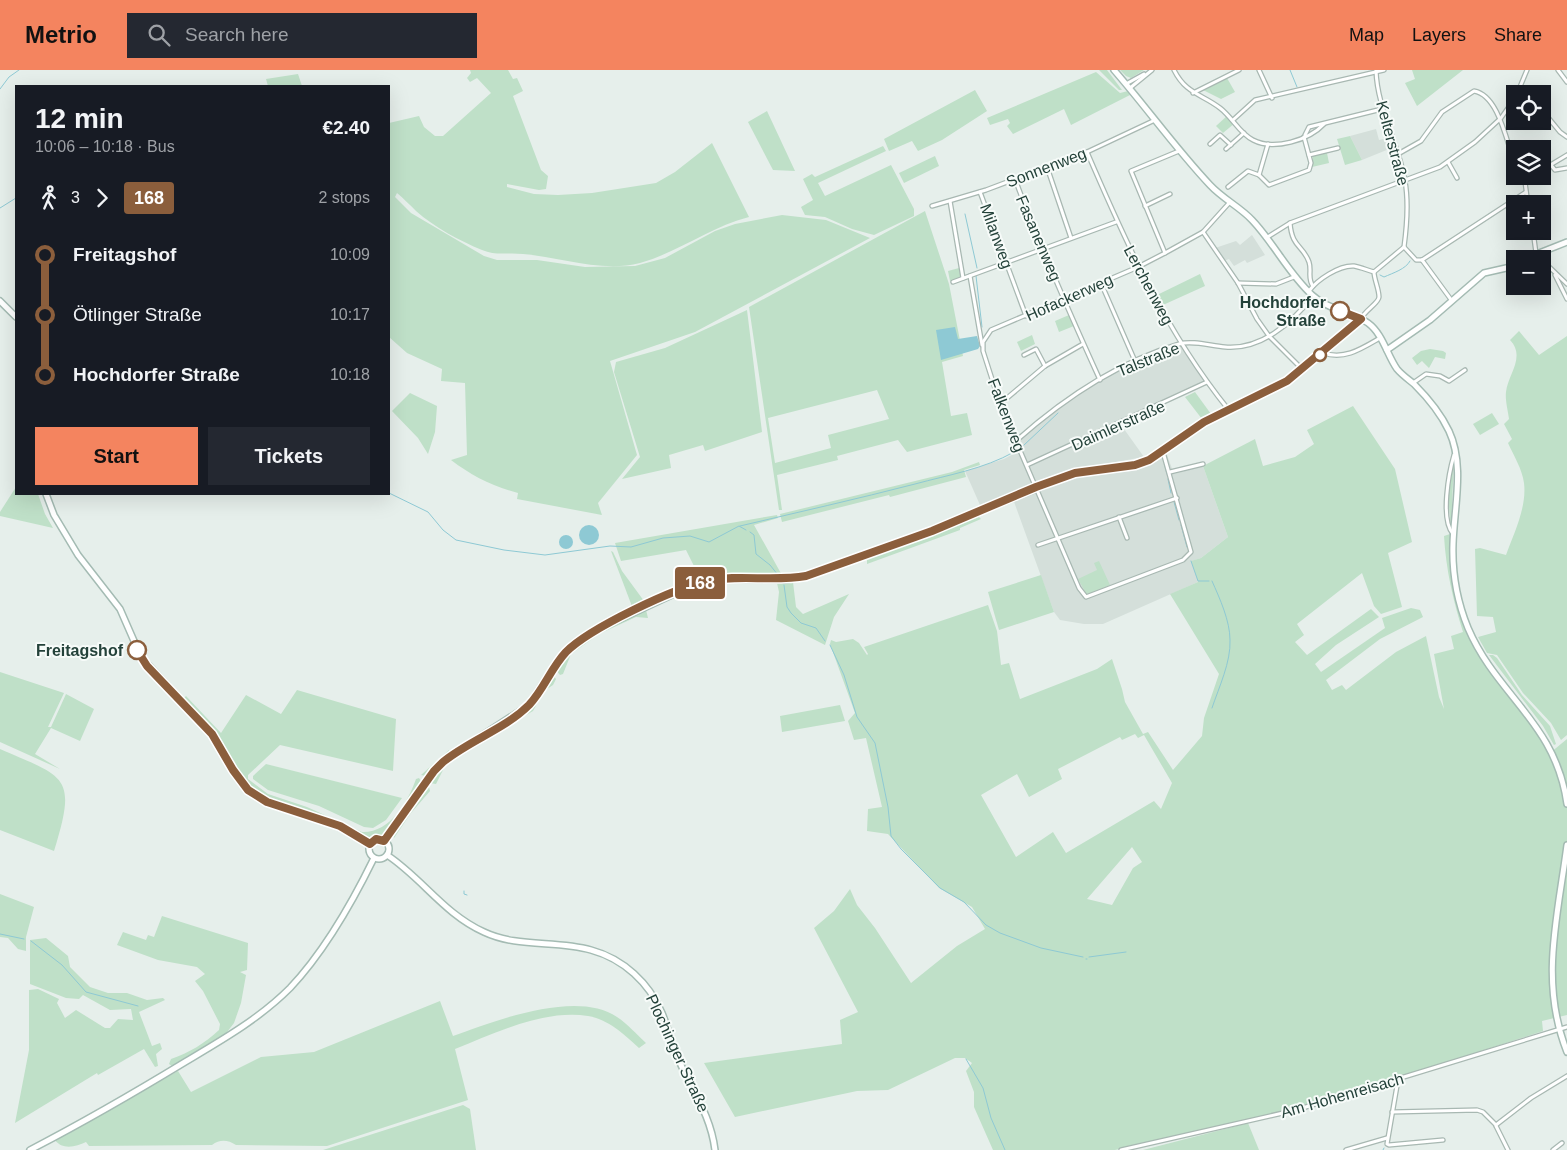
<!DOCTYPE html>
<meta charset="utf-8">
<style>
:root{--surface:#171b24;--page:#242831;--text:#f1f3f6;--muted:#9ea1a6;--accent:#f4845f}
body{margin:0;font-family:Helvetica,sans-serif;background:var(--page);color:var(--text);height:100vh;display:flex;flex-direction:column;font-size:19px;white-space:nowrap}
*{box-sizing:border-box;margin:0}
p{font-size:16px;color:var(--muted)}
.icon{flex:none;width:28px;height:28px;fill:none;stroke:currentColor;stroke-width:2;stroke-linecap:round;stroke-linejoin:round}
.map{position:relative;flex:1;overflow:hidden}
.details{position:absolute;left:15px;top:15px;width:375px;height:410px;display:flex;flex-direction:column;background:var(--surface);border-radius:0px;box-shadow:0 5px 20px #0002}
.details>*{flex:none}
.badge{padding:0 10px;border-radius:4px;font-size:18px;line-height:32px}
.fabs{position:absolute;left:1506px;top:15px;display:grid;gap:10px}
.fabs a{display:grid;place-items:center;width:45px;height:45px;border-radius:0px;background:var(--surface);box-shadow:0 5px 20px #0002;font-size:25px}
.map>.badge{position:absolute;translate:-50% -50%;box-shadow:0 0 0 2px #fff}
.legs{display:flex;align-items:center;gap:8px;height:55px;padding:0 20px;font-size:16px}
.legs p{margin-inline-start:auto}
.head{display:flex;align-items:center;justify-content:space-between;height:85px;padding:0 20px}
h1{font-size:28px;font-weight:700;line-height:38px}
.button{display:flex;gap:10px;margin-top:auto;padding:10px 20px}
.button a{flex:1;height:58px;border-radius:0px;background:var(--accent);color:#111;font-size:20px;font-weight:700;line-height:58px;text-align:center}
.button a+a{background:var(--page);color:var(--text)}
ul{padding:0 20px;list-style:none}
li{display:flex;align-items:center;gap:18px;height:60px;font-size:19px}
li i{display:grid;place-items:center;width:8px;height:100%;margin:0 6px;background:currentColor}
li i::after{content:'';width:12px;height:12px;margin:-6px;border:4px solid;border-radius:50%;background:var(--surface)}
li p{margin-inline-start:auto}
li:first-child i{background:linear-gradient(#0000 50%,currentColor 0)}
li:last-child i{background:linear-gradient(currentColor 50%,#0000 0)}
header{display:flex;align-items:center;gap:30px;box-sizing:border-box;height:70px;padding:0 25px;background:var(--accent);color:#111}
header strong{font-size:24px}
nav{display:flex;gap:28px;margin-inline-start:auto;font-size:18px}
.search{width:350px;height:45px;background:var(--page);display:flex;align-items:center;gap:12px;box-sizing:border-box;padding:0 18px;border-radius:0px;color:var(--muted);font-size:19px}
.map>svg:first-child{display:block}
</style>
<header>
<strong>Metrio</strong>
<div class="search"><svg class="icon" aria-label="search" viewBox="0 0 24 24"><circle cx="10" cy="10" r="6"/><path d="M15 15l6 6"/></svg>Search here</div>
<nav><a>Map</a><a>Layers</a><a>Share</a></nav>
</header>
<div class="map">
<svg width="1567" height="1080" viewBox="0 0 1567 1080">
<rect width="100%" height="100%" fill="#e6efeb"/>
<!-- built -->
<g fill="#d4dfda">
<polygon points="1376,59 1379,70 1391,67 1394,77 1362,90 1350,66"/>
<polygon points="1252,165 1265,185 1247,193 1245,190 1234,196 1229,189 1224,191 1215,178 1236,171 1240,175"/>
<polygon points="1181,274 1206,312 1119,352 1144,387 1065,401 980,435 965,401 1004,389 1017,382 1017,371 1046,345 1100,310 1136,292"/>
<polygon points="1167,385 1174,404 1203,396 1228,467 1201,488 1192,491 1198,512 1103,554 1084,554 1060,550 1054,542 1013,429 1077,406 1128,400 1152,394"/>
</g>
<!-- green -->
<g fill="#bfe0c8" fill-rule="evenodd">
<path d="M470,0H508L513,9L517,8L523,21L513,26L541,100L548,106L546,119L539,120L507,114V117L534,124L558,125L592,123L656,113L675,102L712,73L749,147C710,157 679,182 640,193C602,203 561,187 523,184C508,182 496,186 482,180C460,171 434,157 416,141C410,135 403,128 397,123L395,127L411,143L484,186L497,190H537L585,197L635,196L665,188L715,161L735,154L782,145L826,150L870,168L695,262L610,291L637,385L598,433L602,445L517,429L518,423C492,416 472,406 451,390L467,385L465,313L441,311L442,299L407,283L389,267V53L419,46L424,57L435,66H443L491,23L477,8L470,12L467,8L471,3Z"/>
<polygon points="1099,0 1107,0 1122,20 1119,20"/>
<polygon points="1120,0 1144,0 1131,8 1126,6"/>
<polygon points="1412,0 1463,0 1417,36 1405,13 1415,9"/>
<polygon points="1096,2 1120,23 1128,21 1130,25 1071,55 1064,39 1013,64 1007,56 1010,53 1008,49 990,55 987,48"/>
<polygon points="298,4 302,16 268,16 266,9"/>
<polygon points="1227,8 1235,22 1221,29 1203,20"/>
<polygon points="975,20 987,41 942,70 918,81 912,71 889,81 884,69"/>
<polygon points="767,41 795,101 773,100 748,52"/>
<polygon points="1228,45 1235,53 1223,63 1216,56"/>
<polygon points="1350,66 1362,90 1345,95 1337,69"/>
<polygon points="883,76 886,81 818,113 825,126 891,95 914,139 914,146 874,165 852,159 825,147 805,145 801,137 813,130 803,109 812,104 815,107"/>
<polygon points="1327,83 1329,93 1312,97 1313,85"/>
<polygon points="935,86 939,96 904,113 899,103"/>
<path d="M925,141L949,214L963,286L942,292L951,346L967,343L972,365L907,382L898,370L837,386L838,390L777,405L782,440H779L749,237ZM877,320L889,349L828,365L831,378L775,393L768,348Z"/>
<polygon points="959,198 961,209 950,211 948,201"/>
<polygon points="1200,204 1205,216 1163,235 1157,225"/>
<polygon points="747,240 762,362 705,381 703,375 669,385 671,398 622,409 640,387 614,302 616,292 665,278"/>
<polygon points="1069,245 1074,256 1059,262 1055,251"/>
<path d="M1519,261L1539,285L1567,266V665L1561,670L1551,653L1523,623L1497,585L1487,583L1478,567L1496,562L1493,547L1477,546L1475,479L1480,478L1506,485C1514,463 1527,437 1524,413C1522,399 1514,386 1508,373L1512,369L1504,354L1509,349C1508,341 1505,330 1506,322C1508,304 1526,287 1510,270Z"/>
<polygon points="1032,265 1035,274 1021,281 1017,272"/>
<polygon points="1430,279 1443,281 1446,283 1445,289 1435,287 1429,298 1422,291 1417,295 1412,288 1421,281"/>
<polygon points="1195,322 1211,344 1202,349 1185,327"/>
<polygon points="410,323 437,336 435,362 428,384 418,368 392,341"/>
<path d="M1353,336L1395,399L1412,472L1388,483L1402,537L1381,544L1374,536L1362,503L1297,554L1304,565L1295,572L1307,585L1371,539L1379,547L1336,575L1315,594L1321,602L1385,558L1382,548L1411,538L1420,540L1423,547L1380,569L1326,610L1332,620L1342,615L1346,620L1396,582L1426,566L1439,627L1444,639L1434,584L1454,579L1451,566L1463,562C1453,530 1446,500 1444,466L1450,464C1451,541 1472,577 1517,637L1522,641L1550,683L1567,669V945L1542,951L1543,961L1332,1030L1115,1080H993L974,1037V1022L966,1001L972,993L965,988H955L888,1020L857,1021L735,1047L704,993L842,974L840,950L858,942L814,858L834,841L850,819L857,835L875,858L911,913L957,876L985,859L972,837L939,818L888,764L867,761L868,739L882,737L866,668L854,670L848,651L855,643L830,574L831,570L836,572L853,569L859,573L867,585L868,584L864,577L988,535L997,561L1001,595L1009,593L1020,629L1097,599L1112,589L1122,619L1125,632L1143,664L1148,662L1173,700L1202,666L1204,648L1219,604L1170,524L1198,512L1191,491L1201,488L1228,467L1203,396L1255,369L1263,396L1295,387L1314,374L1307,360ZM1135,664L1138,668L1144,665L1172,713L1161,739L1154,731L1066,783L1053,762L1016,787L981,725L1017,704L1029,727L1062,709L1058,699L1120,667L1122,670ZM1132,777L1142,792L1133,798L1112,835L1087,829Z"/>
<polygon points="1492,343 1499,354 1480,365 1473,354"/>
<polygon points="1454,390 1451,457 1448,427"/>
<polygon points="979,392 980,395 964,400 966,407 890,427 889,425 782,452 780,444 952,402"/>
<polygon points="16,417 16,424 38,424 45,444 53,458 0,446 0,442"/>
<polygon points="777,445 778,448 754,455 783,507 731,506 701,510 686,480 621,491 615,473"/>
<polygon points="978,446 981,449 960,458 960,460 867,494 867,488"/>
<polygon points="611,481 613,482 622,501 644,531 633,539"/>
<polygon points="1099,491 1110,515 1087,525 1078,509 1097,500 1094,493"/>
<polygon points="1041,505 1054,542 999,560 988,522"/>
<polygon points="793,512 796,537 803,544 849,524 834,547 825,575 776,550 779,522 777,513"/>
<path d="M646,540L648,548L636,547L599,564L571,584L563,604L560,605L555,599C583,565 608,557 646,540Z"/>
<polygon points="1489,585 1493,585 1497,588 1522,625 1550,656 1556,674 1554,675 1543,656"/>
<polygon points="0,602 64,623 48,657 51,657 66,624 94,639 80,671 51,658 35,684 60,699 0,672"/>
<path d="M553,605L556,609L553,615L544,621L533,641L458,685L446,694L436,714L430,713C432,689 511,656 530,636C539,627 545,615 553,605Z"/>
<path d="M297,620L396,649L393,701L280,675L248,705V709L268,724L307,737L362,762C390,763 408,732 416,709L419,708L421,711L392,756L382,767L368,769L318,745L265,728L243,709L221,671L183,629L186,626L221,663L246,625L281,644Z"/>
<polygon points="840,635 845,651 782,662 780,646"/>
<path d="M0,679C67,708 77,706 54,781L0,760Z"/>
<polygon points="449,680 449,684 426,706 421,705"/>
<polygon points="266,694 402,728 386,750 373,758 364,757 319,736 268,720 253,709 253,706"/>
<polygon points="425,717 429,717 430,721 411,743 394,768 393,766"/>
<polygon points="0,824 34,837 26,867 26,881 18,879 8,868 0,867"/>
<path d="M162,846L248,873L247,900L240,902L246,905L241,933L234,953L224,966L172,996L169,994L171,989C189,983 205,973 219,960L220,954L203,921L195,911L205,904L197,897L158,890L117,875L123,862L146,870L148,865L154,867Z"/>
<polygon points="46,868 68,886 70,897 90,917 108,923 127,923 147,930 163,928 165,930 139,942 152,976 160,973 162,979 156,984 158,996 155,997 144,979 98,1005 97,1003 15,1053 29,980 29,920 38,919 59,929 57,933 65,948 76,940 105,958 110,958 118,949 133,950 131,939 110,940 83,925 79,929 66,928 30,914 30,870"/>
<path d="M440,931L453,966C494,951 577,919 617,947C628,954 637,965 646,973L639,978C625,965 608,949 588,946C544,939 495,963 455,979L468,1030L327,1076L236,1075C228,1070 220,1069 212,1075L89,1076L86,1072C76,1077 62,1080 55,1070L178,1001L191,1022L261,987L314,982Z"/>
<polygon points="463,1035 470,1039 476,1080 323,1080"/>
<polygon points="1248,1053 1259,1080 1143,1080"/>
</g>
<!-- water -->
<g fill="#8ec9d4">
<polygon points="955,257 958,269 977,266 980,276 978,279 941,290 936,260"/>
<circle cx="589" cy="465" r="10"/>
<circle cx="566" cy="472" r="7"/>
</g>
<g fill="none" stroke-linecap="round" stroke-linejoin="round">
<!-- stream -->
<g stroke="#8ec9d4" stroke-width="1">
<polyline points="1290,0 1297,17"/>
<polyline points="0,19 9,7 19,0"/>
<polyline points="0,138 16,128"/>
<polyline points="965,144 977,198"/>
<path d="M1380,205L1384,207C1393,203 1406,199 1410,191"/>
<polyline points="976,206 982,257"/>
<polyline points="1023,376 1058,343"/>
<polyline points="1163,390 1164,391"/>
<polyline points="1165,396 1167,404"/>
<polyline points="1168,409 1171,423"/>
<polyline points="389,423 428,442 443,460 456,470 504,480 545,485 610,476 631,477 663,468 690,466 709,472 739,456 746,460"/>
<polyline points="1174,432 1179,450"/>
<polyline points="1181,455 1187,477"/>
<path d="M740,456C799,442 857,429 915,414C948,405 984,399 1014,382"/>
<polyline points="750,462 754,465 756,484 770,495 778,505"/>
<polyline points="1191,491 1198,511 1209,511"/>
<polyline points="784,515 787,537 791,543 801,553 816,558 825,571"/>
<polyline points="830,575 844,605 857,647 875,673 888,737 891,766 901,779 940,818 964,832 986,855 1000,863 1041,878 1083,887"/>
<path d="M1212,638C1219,617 1231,592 1230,570C1230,551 1220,529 1212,511"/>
<polyline points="464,821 464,824 467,825"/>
<polyline points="0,864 24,869"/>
<polyline points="31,871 62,895 86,922 138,936"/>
<polyline points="1089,887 1126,882"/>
<polyline points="1086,889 1087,889"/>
<polyline points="966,989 983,1018 991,1048 1005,1080"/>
<polyline points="1383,1080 1384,1078"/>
</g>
<defs>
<g id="street">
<path d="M1174,0C1186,24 1202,24 1220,38C1232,47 1240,64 1253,70C1274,81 1309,70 1324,54"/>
<polyline points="1259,0 1272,28"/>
<polyline points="1558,0 1567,12"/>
<polyline points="1126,14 1144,4"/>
<polyline points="1130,18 1152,0"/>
<polyline points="1193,23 1239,0"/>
<polyline points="1517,24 1527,0"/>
<polyline points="1542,40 1560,62 1567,67"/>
<polyline points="1233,50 1255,30 1384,0"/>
<polyline points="1305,65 1309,57 1382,39"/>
<polyline points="1210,74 1220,65 1231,75"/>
<polyline points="1268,74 1259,105 1269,115 1309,100 1311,93 1304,67"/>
<polyline points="1226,79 1244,63"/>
<path d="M1087,82C1126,173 1166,262 1228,339"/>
<path d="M1398,84L1421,71L1442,42L1474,21C1499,25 1507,74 1515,94"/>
<polyline points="1309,85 1338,78"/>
<polyline points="1448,92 1457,108"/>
<polyline points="1551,95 1555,100 1567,98"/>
<polyline points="1047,97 1071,168"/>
<polyline points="1542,100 1567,85"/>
<polyline points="1521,106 1525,112 1528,134"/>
<path d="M1015,109C1040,177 1070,244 1100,310"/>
<polyline points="1525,112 1533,106"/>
<polyline points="1228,117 1248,101 1259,105"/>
<polyline points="980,122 1026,246"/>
<polyline points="950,131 963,208"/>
<polyline points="932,136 986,120 1087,82 1155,50"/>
<polyline points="1145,136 1170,124"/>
<path d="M1290,153C1292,178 1303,175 1309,192C1312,201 1307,208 1313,216"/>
<polyline points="1533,161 1536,183 1541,189"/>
<polyline points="1203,162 1238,213 1257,249 1269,266 1302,299"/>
<polyline points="1266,168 1290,153 1440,97 1475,72 1501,48 1515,28"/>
<polyline points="1404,177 1416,190 1422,190"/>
<polyline points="1165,183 1131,101 1179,81"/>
<polyline points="1422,190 1526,122"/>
<polyline points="1422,190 1452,231"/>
<polyline points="1542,190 1567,214"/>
<polyline points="1555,205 1567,229"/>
<polyline points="970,206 982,275"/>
<polyline points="953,212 1116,152"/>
<polyline points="1101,213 1135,291"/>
<polyline points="1238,213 1276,214 1294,207"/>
<path d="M1309,221C1317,210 1339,195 1354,196C1360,197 1367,200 1374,202L1404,177C1407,155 1409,133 1405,111C1399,73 1377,39 1376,0"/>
<path d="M1361,249C1365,240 1379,233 1379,227C1379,219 1374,209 1374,202"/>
<path d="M1323,283C1345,290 1361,279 1380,268"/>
<polyline points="1024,285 1036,279 1045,296"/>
<polyline points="1413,313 1426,304 1440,306 1449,311 1465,300"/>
<polyline points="1000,334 1045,296 1083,274"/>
<path d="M1016,371C1063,329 1118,292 1179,274C1193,270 1211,276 1225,277C1261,280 1292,253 1313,226"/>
<polyline points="1163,382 1191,482 1183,490 1086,527 1079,518 1000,334 983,281 983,272 991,260 1138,197 1165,183 1203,162 1230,132"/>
<polyline points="1027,395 1207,312"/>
<polyline points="1170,402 1203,394"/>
<polyline points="1119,447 1127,468"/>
<path d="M1453,464C1440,449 1449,402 1454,385"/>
<polyline points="1038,475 1177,428"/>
<polyline points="1398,1010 1387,1074 1389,1075 1443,1070"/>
<polyline points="1392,1042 1477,1040 1483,1042 1496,1055 1531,1028 1567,1006"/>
<polyline points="1496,1056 1508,1080"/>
<polyline points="1121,1080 1296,1040 1567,957"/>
<polyline points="1346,1080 1387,1068"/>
<polyline points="1553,1080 1562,1073"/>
</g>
<g id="secondary">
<path d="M1114,0C1147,38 1176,79 1210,115C1223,129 1240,137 1252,150C1274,173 1288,203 1312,225C1328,240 1351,241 1368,253C1383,264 1387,285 1397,299C1402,305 1408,309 1414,314C1427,327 1441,344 1449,361C1465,395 1454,438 1453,474C1452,503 1457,531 1468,558C1497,626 1556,653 1567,734"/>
<polyline points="1524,189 1567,172"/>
<polyline points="0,231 16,247"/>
<polyline points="1387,280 1430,250 1484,203 1515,196"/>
<polyline points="46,424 54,445 78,485 120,539 141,587 212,664 233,700 248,720 267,732 339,756 370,774"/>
<circle cx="379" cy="779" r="10"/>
<polyline points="384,771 426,712 443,691 529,635 555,595 575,573 594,561 693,515 727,509 785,510 806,506 902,473 1075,403 1135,395 1149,390 1204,351 1287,311 1361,249"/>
<path d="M1567,775C1558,846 1539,911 1567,982"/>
<path d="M387,785C422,808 444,844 484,862C518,878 556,870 591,880C624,889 649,913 662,943C669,960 672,978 680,993C694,1023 711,1047 715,1080"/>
<path d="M30,1080C82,1053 134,1023 185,992C222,970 259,949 290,918C325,881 352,833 374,788"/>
</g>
</defs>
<!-- street casing -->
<use href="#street" stroke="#a8b8b2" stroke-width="5.5"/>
<!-- secondary casing -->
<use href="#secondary" stroke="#a4bbb3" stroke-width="8"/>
<!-- street -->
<use href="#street" stroke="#fff" stroke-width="3"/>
<!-- secondary -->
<use href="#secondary" stroke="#fff" stroke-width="5"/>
</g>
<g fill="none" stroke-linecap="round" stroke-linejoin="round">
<defs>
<path id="line-1" d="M137,580L147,596L212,664L233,700L248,720L267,732L340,756L370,774L376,769L384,771L434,701L443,692C470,670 505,659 529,635C544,619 551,598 566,582C590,558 674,518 708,511C738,504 773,512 806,506L932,461L1036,417L1075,403L1135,395L1149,390L1204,352L1287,311L1361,249L1340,241"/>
</defs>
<!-- line-1 casing -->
<use href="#line-1" stroke="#fff" stroke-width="11"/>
<!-- line-1 -->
<use href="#line-1" stroke="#8b5e3c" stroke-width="8"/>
</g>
<!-- markers -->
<g fill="#fff" stroke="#8b5e3c" stroke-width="2.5">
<circle cx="1340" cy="241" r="9"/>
<circle cx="1320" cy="285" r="6"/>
<circle cx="137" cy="580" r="9"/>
</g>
<g text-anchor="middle" stroke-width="4" stroke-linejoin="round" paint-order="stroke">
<!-- street labels -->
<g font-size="16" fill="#24423a" stroke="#f7fbf9">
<text transform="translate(1393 73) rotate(75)" y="6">Kelterstraße</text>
<text transform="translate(1046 97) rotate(-21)" y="6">Sonnenweg</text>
<text transform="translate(997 166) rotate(70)" y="6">Milanweg</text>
<text transform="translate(1039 168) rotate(67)" y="6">Fasanenweg</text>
<text transform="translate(1149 215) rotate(62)" y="6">Lerchenweg</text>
<text transform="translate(1069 227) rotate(-24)" y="6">Hofackerweg</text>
<text transform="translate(1148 289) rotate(-22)" y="6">Talstraße</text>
<text transform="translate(1007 345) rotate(69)" y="6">Falkenweg</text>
<text transform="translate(1118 355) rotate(-24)" y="6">Daimlerstraße</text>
<text transform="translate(678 983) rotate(65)" y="6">Plochinger Straße</text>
<text transform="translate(1342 1025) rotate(-16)" y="6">Am Hohenreisach</text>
</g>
<!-- stop labels -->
<g font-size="16" font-weight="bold" fill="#24423a" stroke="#f7fbf9" text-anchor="end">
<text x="1326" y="238">Hochdorfer<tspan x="1326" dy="18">Straße</tspan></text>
<text x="123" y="586">Freitagshof</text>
</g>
</g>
</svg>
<div class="fabs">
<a><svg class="icon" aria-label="locate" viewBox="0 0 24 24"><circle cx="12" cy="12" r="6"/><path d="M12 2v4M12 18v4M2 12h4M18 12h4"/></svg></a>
<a><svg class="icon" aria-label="layers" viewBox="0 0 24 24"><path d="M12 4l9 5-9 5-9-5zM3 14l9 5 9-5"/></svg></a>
<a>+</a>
<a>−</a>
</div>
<b class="badge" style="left:700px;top:513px;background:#8b5e3c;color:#fff">168</b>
<section class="details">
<div class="head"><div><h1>12 min</h1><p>10:06 – 10:18 · Bus</p></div><b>€2.40</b></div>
<div class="legs"><svg class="icon" aria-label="walk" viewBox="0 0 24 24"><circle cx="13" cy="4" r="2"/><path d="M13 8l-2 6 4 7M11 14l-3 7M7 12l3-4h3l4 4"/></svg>3<svg class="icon" aria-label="forward" viewBox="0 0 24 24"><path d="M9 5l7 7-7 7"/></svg><b class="badge" style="background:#8b5e3c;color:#fff">168</b><p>2 stops</p></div>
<ul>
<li><i style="color:#8b5e3c"></i><b>Freitagshof</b><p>10:09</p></li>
<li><i style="color:#8b5e3c"></i><span>Ötlinger Straße</span><p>10:17</p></li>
<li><i style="color:#8b5e3c"></i><b>Hochdorfer Straße</b><p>10:18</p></li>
</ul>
<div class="button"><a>Start</a><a>Tickets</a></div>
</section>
</div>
